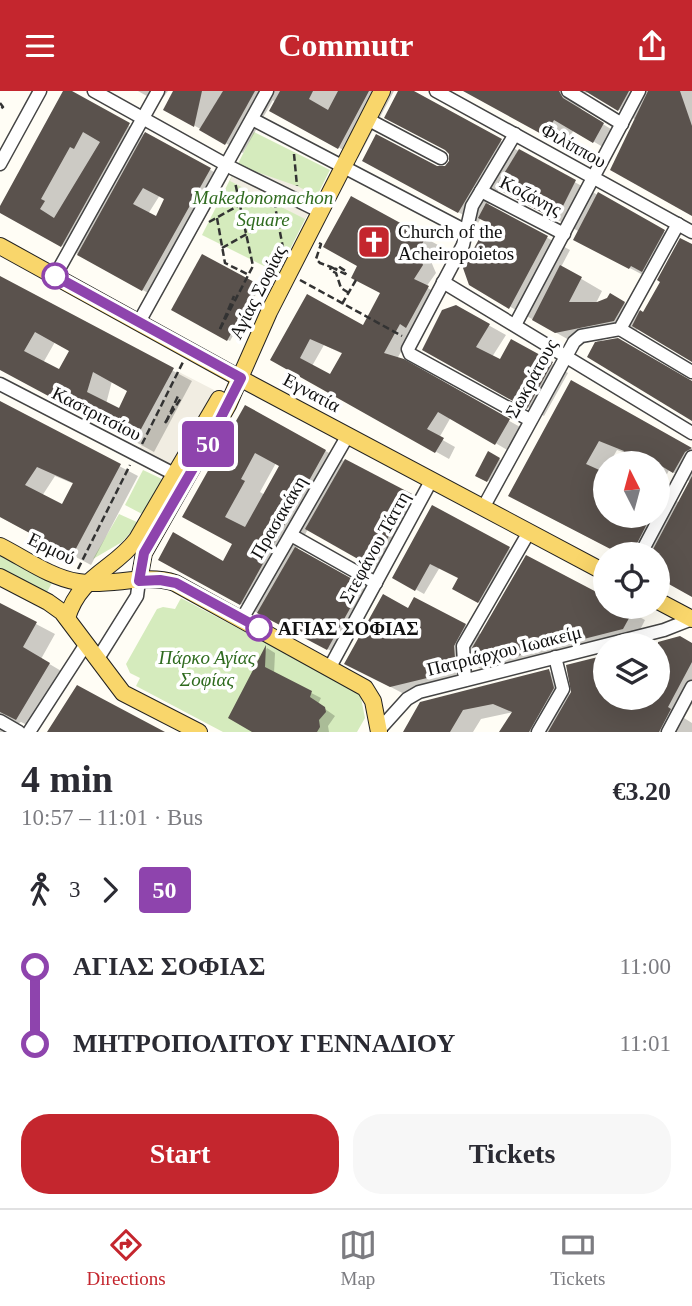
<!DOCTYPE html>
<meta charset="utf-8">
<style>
:root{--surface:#fff;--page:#f7f7f7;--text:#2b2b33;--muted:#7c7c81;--line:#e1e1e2;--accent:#c4262e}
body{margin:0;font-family:"Times New Roman",serif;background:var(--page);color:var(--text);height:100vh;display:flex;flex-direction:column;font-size:26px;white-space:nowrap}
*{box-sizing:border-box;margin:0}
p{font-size:23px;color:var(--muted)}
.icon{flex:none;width:38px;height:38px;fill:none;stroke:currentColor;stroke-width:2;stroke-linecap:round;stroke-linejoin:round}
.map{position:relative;height:641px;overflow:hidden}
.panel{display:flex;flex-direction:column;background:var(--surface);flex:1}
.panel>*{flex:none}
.badge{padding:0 14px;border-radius:5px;font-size:24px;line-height:46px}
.needle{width:46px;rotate:354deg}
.fabs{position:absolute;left:593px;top:360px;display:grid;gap:14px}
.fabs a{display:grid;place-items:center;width:77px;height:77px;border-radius:50%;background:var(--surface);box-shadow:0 7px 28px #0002;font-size:35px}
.map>.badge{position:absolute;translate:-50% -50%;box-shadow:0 0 0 4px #fff}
.legs{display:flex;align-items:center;gap:10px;height:77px;padding:0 21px;font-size:23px}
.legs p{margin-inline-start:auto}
.head{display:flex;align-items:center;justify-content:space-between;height:119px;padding:0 21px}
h1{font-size:38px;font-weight:700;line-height:52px}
.button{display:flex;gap:14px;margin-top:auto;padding:14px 21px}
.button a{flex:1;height:80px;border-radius:28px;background:var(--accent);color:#fff;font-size:28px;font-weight:700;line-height:80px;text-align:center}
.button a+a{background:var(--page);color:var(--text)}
ul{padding:0 21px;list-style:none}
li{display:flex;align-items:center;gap:24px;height:77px;font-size:26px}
li i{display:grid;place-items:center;width:10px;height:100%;margin:0 9px;background:currentColor}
li i::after{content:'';width:18px;height:18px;margin:-9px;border:5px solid;border-radius:50%;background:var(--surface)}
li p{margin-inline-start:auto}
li:first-child i{background:linear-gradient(#0000 50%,currentColor 0)}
li:last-child i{background:linear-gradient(currentColor 50%,#0000 0)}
header{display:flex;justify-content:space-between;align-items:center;height:91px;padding:0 21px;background:var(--accent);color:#fff;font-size:32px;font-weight:700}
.menu{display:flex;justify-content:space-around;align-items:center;height:98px;border-top:2px solid var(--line);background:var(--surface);font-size:19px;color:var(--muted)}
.menu a{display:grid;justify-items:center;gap:4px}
.menu .active{color:var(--accent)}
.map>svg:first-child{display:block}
</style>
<header><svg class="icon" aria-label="menu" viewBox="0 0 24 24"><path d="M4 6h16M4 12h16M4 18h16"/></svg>Commutr<svg class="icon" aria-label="share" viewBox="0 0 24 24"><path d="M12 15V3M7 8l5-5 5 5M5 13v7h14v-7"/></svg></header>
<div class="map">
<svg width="692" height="641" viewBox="0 0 692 641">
<rect width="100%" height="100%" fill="#fffdf5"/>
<!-- green -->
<g fill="#d5ebbd">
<polygon points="254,41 330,79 278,182 202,144"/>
<polygon points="143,379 162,388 144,424 125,414"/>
<polygon points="119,423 139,432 122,451 93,468"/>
<polygon points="0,460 54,488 45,505 0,482"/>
<polygon points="181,507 360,602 365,627 357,641 223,641 136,595 140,587 130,582 126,573 157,518 163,516 175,518"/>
</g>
<!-- plaza -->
<g fill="#f1ede2">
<polygon points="237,74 297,95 317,105 305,128 230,90"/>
<polygon points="179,281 214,299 172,378 138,360"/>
</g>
<!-- shadow -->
<g fill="#0003" fill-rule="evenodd">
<path d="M65,0L227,88L159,208L0,120ZM160,104L166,108L157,127L148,123Z"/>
<polygon points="138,0 168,0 159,12"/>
<polygon points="175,0 394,0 358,67 290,30 273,9 243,62 165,18"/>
<polygon points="400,0 411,0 677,148 655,187 644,180 643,184 588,155 580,141 499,98 488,115 570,159 561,176 602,200 595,214 608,209 610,204 644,223 692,155 692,269 638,237 636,242 602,248 603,252 692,290 692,328 590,265 598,249 578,254 470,193 490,132 481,127 478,132 382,79 446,76 451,71 450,62"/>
<polygon points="466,0 692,0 692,124 636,29 592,2 588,1 580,5 578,12 582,20 622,45 613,62 574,39 564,54"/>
<path d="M351,107L438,154L430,168L436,182L426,196L440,204L413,239L397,268L522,337L509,360L451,326L439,347L455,356L449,368L272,269L308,205L364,236L382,202L359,174ZM324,254L343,263L330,286L312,275Z"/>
<polygon points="202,165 260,196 230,250 173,219"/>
<path d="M0,187L192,290L154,361L0,277ZM55,251L71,260L59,281L43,272ZM112,290L129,300L119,319L106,313Z"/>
<polygon points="456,216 506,244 492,266 500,271 512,250 568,282 544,325 424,259"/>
<path d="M572,292L692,359V504L658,486V464H623L528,415ZM617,359L658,373V425H606L604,383L606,373H609ZM669,379L691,391L680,412L659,400Z"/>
<path d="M0,312L138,385L91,474L0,426ZM55,385L74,393L63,415L42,405Z"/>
<path d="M245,317L421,411L383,480L308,438L297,459L377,505L343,566L261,524L160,468L224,472L234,453L204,437ZM276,372L281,375L265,404L260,401Z"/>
<polygon points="489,362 506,372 494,393 478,384"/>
<polygon points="432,416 518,462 487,516 455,498 460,487 440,476 424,503 394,486"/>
<polygon points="0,514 55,543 41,568 68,584 35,638 21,631 11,636 11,641 0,641"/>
<polygon points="606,516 621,516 645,529 637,545 488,582 475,575 474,557 470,564 471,589 408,605 362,581 409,519 465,534 482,544"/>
<polygon points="679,547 692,554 692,613 684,627 692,632 692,641 501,641 514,621 481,628 473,641 405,641 420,613 549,580 566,590 571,610 658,607 658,555 649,555"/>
<polygon points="267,557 275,562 274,583 321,607 318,613 335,625 328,635 329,641 255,641 230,627"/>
</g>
<!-- building -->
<g fill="#5a524d" fill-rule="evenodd">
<path d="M63,0H72L130,32L61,156L0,122V115ZM83,41L100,51L54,127L40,118L45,110L41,108L70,56L74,58Z"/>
<polygon points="173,0 202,0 194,36 163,19"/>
<polygon points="223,0 255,0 225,54 199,39"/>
<polygon points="280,0 313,0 309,8 328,19 338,0 369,0 338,58 269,20"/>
<polygon points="398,0 414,0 502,48 458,122 362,70 376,43 437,75 445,75 449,70 449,63 445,59 384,27"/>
<polygon points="463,0 559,0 563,7 604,32 593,52 554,29 545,45"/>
<polygon points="585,0 629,0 618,20"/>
<polygon points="648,0 680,0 692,35 692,125 610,79"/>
<path d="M145,41L211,77L142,200L77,164ZM143,97L164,108L156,125L133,113Z"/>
<polygon points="519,58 576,89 556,129 495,97"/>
<polygon points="598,101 665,139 642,181 631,175 629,178 573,149"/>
<path d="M351,105L426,146L418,160L423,174L414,188L429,195L406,237L400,233L384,262L404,268L510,328L495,354L438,321L427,338L444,347L435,362L270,269L307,203L363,234L380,202L351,187L357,175L323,156ZM310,248L342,262L330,283L300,267Z"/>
<polygon points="486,112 548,145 509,218 469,194 463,177 488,132 478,127"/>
<polygon points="680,147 692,153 692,271 632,235 640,219 643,221 660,191 657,189"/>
<polygon points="202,163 258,193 227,250 171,219"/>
<polygon points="560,174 582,186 569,211 597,211 607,207 610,202 625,211 614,230 555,242 532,229"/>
<path d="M0,185L174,277L134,351L0,279ZM35,241L69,260L59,278L24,260ZM93,281L127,300L119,317L87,301Z"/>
<polygon points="456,214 490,233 476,256 500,268 511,248 553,271 527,318 422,259 442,219"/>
<polygon points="618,247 692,290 692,330 587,266 595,251"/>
<polygon points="571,289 692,357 685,361 673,382 658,373 618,373 624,360 599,350 586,373 606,382 606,425 651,425 631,464 622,464 508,405"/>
<path d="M0,310L121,373L72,465L0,426ZM37,376L73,392L62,413L25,394Z"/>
<path d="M245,314L326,359L240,514L158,469L173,441L223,470L232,453L182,426ZM255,362L279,375L245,436L225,426L245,390L241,388Z"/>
<polygon points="488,360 500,367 487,391 475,385"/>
<polygon points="345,368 412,403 372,476 305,438"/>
<polygon points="692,385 692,506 658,487 658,464 650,464"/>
<polygon points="432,414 510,456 478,512 452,498 458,487 430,473 415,500 392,487"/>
<polygon points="295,456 363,494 327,559 257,522"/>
<polygon points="526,464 606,506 606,516 625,516 633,520 623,538 473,576 472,557"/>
<polygon points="383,503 408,517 414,506 466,533 454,555 456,580 390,596 344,573"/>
<polygon points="0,512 37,531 23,556 50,572 16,629 0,621"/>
<polygon points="680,545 692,552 692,571 668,616 671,618 659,641 548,641 571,601 566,574 606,564 606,607 658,607 658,551"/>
<polygon points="266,554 265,576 312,600 310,606 325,616 326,621 319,629 320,636 317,641 252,641 228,627"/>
<polygon points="549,578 554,597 529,641 499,641 512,621 493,613 463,619 450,641 403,641 420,611"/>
<polygon points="77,594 101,607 165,641 47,641"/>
</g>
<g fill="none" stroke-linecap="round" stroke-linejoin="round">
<defs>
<g id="minor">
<polyline points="94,0 232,77 321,121"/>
<polyline points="436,0 692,141"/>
<polyline points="568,0 622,33"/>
<polyline points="252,28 466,140"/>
<polyline points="367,28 441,67"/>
<polyline points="515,43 472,115 463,154 408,258 410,263 530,329"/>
<polyline points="0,73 40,0"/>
<polyline points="481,100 564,143"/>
<polyline points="55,185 158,0"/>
<polyline points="443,191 692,342"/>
<polyline points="139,231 267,0"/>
<polyline points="515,234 639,0"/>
<polyline points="620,238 692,281"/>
<polyline points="0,293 176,384"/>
<polyline points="483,417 574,251 581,245 620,238 678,133"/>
<polyline points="291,444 376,492"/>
<polyline points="640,464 692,366"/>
<polyline points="242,528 348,344"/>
<polyline points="97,569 137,505 139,490"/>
<polyline points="330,576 431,390"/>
<polyline points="465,589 463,555 529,441"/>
<polyline points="0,630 19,641"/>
<polyline points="379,639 407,608 419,601 664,539 692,528"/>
<polyline points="29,641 86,553"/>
<polyline points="538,641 563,598 555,566"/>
<polyline points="668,641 692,596"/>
</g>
<g id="major">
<polyline points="0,155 232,283 606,482"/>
<path d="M0,455C24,467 51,487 78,491C110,496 145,482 175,492L365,597L373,610L379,641"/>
<polyline points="0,486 48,511 62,521 123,602 199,641"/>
<polyline points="139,490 144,462 228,314 269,221 382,0"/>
<polyline points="658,510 692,528"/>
<path d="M67,527C80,484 114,479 137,448L219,308"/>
</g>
</defs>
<!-- minor casing -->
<use href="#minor" stroke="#444" stroke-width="15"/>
<!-- major casing -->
<use href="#major" stroke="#222" stroke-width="18"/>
<!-- path -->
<g stroke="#333" stroke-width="2.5" stroke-dasharray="7 3.5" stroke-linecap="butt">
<polyline points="0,12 3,16 0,18"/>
<polyline points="294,63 297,95"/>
<polyline points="274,110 284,162"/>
<polyline points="217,127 225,172 247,183"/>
<polyline points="209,131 259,103"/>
<polyline points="319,152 321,153 316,168 320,172 331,176 330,179 336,182 341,197 349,202"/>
<polyline points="222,157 277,126"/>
<polyline points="331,176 345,183 347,181 338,175 336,178"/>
<polyline points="300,189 402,245"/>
<polyline points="342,213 356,189"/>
<polyline points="220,238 253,175 235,91"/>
<polyline points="220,238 234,205"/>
<polyline points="166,331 178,305"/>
<polyline points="165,332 181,307"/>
<polyline points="142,353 183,271"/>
<polyline points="78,478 130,374"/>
</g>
<!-- minor -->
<use href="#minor" stroke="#fff" stroke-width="12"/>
<!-- major -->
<use href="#major" stroke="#f9d66b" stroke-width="16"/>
</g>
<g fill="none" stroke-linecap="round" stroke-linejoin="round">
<defs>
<polyline id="line-1" points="55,185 241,287 209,350 144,462 139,490 160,489 176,492 259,537"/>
</defs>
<!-- line-1 casing -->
<use href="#line-1" stroke="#fff" stroke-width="16"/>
<!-- line-1 -->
<use href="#line-1" stroke="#8e44ad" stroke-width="10"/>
</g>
<!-- icons -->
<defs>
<symbol id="church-square" viewBox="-11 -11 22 22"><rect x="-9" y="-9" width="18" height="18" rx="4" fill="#c4262e" stroke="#fff"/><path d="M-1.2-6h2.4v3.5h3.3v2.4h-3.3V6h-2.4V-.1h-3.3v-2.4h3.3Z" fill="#fff"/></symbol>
</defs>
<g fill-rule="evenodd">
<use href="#church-square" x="355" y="132" width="38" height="38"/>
</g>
<!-- markers -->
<g fill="#fff" stroke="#8e44ad" stroke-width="3.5">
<circle cx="55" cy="185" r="12"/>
<circle cx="259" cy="537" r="12"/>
</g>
<g text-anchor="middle" stroke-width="7" stroke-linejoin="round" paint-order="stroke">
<!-- street labels -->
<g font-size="19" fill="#111" stroke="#fff">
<text transform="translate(574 54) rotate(29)" y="7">Φιλίππου</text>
<text transform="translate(531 104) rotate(27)" y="7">Κοζάνης</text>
<text transform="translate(257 201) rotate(-63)" y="7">Αγίας Σοφίας</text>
<text transform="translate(531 287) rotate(-61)" y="7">Σωκράτους</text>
<text transform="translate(312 301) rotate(28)" y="7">Εγνατία</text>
<text transform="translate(97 322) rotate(27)" y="7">Καστριτσίου</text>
<text transform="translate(278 426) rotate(-60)" y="7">Πρασακάκη</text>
<text transform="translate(374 456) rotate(-61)" y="7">Στεφάνου Τάττη</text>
<text transform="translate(52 457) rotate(26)" y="7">Ερμού</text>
<text transform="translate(504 559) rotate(-14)" y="7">Πατριάρχου Ιωακείμ</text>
</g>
<!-- park labels -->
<g font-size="19" font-style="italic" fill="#2f6b1f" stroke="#fff">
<text x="263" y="113">Makedonomachon<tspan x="263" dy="22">Square</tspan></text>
<text x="207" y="573">Πάρκο Αγίας<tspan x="207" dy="22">Σοφίας</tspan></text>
</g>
<!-- poi labels -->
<g font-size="19" fill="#111" stroke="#fff" text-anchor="start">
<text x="398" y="147">Church of the<tspan x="398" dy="22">Acheiropoietos</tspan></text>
</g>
<!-- stop labels -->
<g font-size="19" font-weight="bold" fill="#111" stroke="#fff" text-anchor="start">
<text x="278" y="544">ΑΓΙΑΣ ΣΟΦΙΑΣ</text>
</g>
</g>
</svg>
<div class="fabs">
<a><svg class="needle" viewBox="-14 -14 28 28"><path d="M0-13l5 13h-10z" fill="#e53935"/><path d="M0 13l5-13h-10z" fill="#7c7c81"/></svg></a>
<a><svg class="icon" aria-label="locate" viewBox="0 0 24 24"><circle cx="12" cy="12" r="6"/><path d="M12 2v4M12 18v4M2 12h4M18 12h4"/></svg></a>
<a><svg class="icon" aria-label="layers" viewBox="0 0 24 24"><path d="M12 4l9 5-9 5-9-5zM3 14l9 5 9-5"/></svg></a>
</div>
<b class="badge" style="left:208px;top:353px;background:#8e44ad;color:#fff">50</b>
</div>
<section class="panel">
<div class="head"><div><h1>4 min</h1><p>10:57 – 11:01 · Bus</p></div><b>€3.20</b></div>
<div class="legs"><svg class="icon" aria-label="walk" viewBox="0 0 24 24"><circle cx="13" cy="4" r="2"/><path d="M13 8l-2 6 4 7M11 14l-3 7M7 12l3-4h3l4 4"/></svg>3<svg class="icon" aria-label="forward" viewBox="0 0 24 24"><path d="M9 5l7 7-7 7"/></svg><b class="badge" style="background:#8e44ad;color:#fff">50</b></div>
<ul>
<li><i style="color:#8e44ad"></i><b>ΑΓΙΑΣ ΣΟΦΙΑΣ</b><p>11:00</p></li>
<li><i style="color:#8e44ad"></i><b>ΜΗΤΡΟΠΟΛΙΤΟΥ ΓΕΝΝΑΔΙΟΥ</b><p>11:01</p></li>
</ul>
<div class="button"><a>Start</a><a>Tickets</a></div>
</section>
<nav class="menu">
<a class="active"><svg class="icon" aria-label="directions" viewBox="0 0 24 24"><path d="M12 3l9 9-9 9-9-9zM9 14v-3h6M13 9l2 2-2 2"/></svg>Directions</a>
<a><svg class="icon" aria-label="map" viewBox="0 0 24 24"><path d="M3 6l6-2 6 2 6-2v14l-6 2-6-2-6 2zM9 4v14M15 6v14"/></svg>Map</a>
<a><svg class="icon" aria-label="tickets" viewBox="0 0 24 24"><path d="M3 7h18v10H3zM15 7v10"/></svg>Tickets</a>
</nav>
